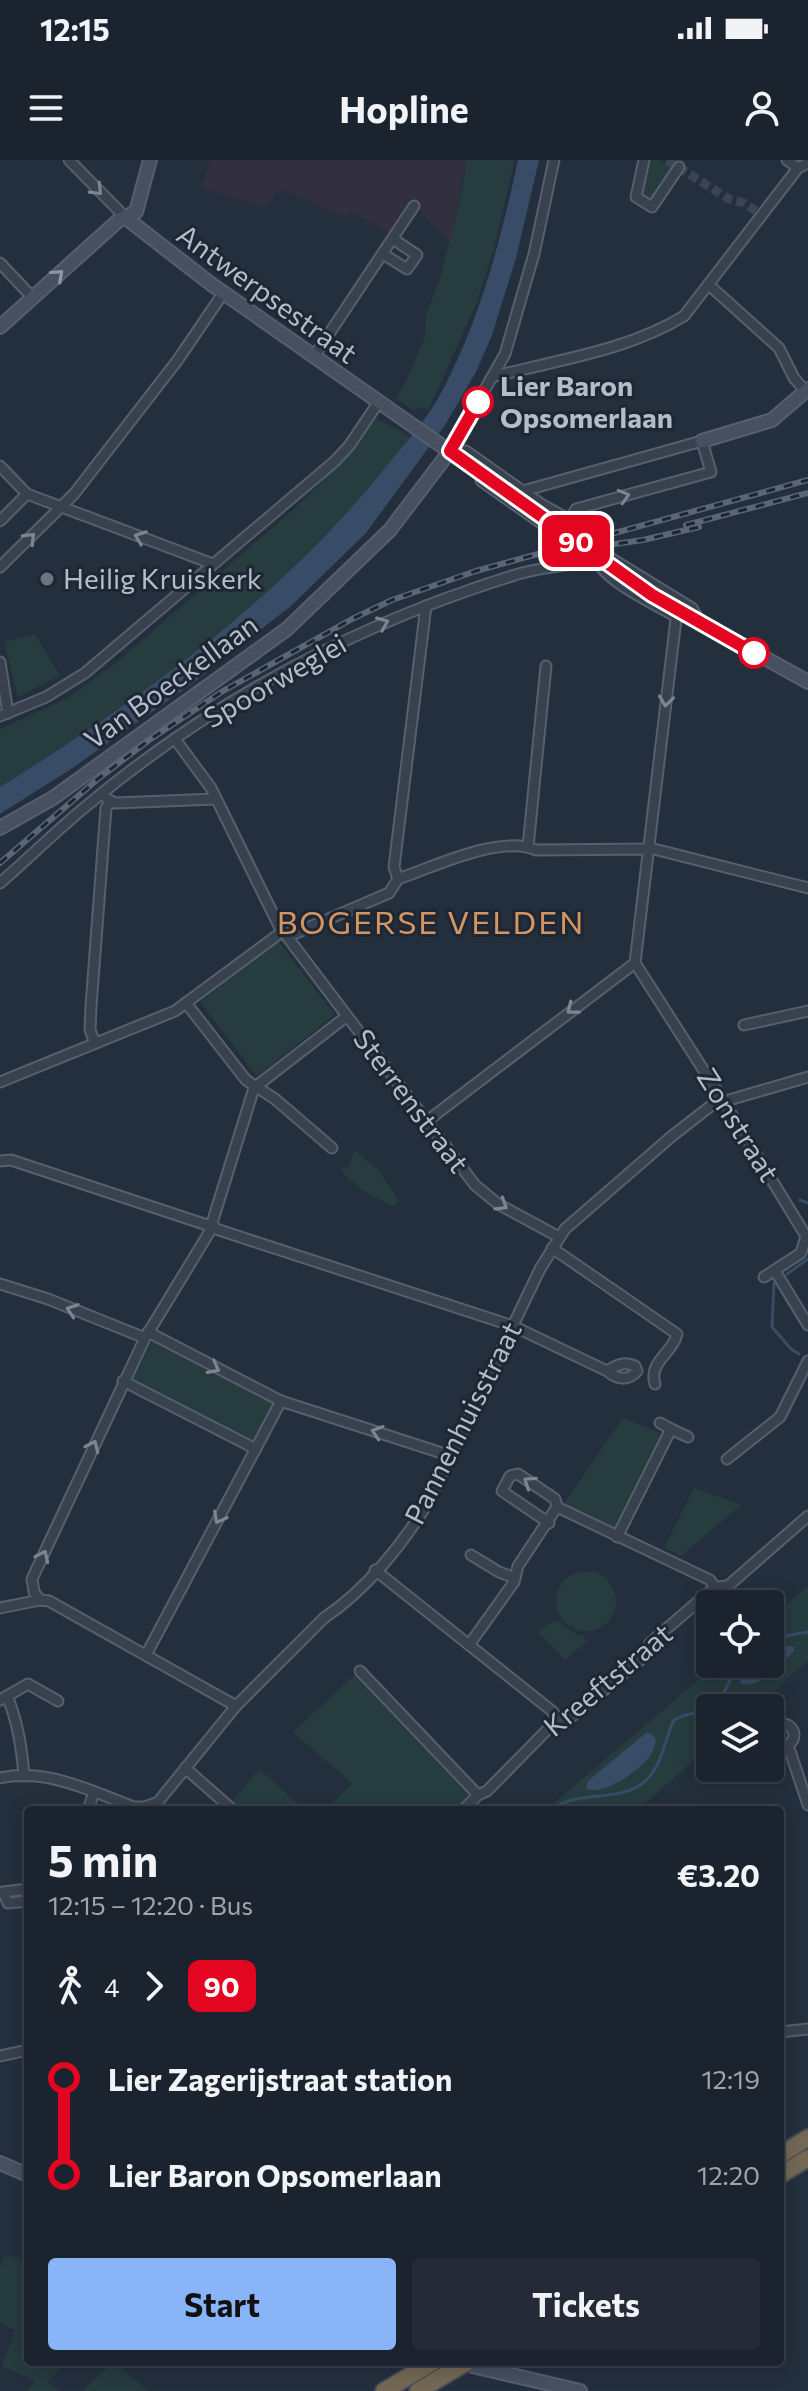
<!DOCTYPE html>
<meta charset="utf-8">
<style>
:root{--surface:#1b232e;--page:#242b36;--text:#f1f3f6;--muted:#a0a4aa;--line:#39404a;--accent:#8ab4f8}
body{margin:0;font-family:Commissioner,sans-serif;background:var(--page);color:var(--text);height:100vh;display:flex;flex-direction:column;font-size:30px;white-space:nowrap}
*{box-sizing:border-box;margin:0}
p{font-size:26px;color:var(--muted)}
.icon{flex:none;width:44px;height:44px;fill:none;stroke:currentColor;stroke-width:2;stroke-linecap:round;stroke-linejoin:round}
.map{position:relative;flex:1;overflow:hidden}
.sheet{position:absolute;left:24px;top:1646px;width:760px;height:560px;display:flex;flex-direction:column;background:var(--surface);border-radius:8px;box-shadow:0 4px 20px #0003,0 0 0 2px var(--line)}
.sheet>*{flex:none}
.badge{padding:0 16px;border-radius:12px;font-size:28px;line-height:52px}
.controls{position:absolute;left:696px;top:1430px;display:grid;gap:16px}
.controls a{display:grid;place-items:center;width:88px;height:88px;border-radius:8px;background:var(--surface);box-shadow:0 4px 20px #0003,0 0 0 2px var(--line);font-size:40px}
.map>.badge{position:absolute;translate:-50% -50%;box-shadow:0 0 0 4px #fff}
.legs{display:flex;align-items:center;gap:12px;height:88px;padding:0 24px;font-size:26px}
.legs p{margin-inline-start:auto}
.overview{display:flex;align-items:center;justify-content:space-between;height:136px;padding:0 24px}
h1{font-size:44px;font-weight:700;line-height:60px}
.action{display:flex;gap:16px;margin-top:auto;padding:16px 24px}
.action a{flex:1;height:92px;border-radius:8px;background:var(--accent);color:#111;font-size:32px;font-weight:700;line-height:92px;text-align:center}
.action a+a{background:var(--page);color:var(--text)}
ul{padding:0 24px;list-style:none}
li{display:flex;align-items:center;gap:28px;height:96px;font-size:30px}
li i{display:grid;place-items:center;width:12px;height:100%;margin:0 10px;background:currentColor}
li i::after{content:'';width:20px;height:20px;margin:-10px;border:6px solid;border-radius:50%;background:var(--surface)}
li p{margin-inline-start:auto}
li:first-child i{background:linear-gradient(#0000 50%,currentColor 0)}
li:last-child i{background:linear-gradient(currentColor 50%,#0000 0)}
.status{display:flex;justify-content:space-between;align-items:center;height:56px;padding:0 40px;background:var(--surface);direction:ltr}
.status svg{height:22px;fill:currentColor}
header{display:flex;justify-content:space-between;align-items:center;height:104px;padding:0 24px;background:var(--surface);font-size:36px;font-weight:700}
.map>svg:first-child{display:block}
</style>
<div class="status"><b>12:15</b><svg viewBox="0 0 49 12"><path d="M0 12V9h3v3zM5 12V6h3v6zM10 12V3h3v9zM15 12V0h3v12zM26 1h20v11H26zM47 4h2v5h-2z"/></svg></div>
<header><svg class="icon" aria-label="menu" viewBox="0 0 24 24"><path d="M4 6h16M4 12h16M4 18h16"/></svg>Hopline<svg class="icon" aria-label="person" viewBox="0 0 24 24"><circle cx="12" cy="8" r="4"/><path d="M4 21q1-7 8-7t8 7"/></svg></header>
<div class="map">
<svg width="808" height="2231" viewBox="0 0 808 2231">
<rect width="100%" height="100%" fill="#242f3e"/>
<!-- medical -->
<polygon fill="#32303f" points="210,0 467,0 450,82 417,48 392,74 351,52 345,58 284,30 278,31 266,48 202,27"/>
<!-- green -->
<g fill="#263c3f">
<polygon points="467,0 515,0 493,92 476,144 428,251 423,247 413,250 395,238 403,228 425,177 426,155 439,122 460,40"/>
<polygon points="647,0 659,0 674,9 651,44 640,36"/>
<path d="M376,258L410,277C393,298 378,320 361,339C259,455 130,546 0,627V569L68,538L117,502L293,350L343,301Z"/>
<polygon points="35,474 60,515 18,537 4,482"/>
<polygon points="278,781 335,855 257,916 200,842"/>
<polygon points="354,990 379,1011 399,1041 393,1046 362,1030 340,1010 350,1005"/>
<polygon points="152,1181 274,1244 254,1280 133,1219"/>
<polygon points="623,1258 665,1275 616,1370 563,1345"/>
<polygon points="694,1328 741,1345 681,1396 664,1388"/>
<circle cx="586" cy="1441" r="30"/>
<polygon points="808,1426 808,1501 754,1548 710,1548 710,1586 640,1648 637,1650 546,1650 717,1504 770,1504 770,1459"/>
<polygon points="555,1460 578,1475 583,1475 584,1480 589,1479 565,1500 538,1472"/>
<polygon points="355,1515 469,1636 455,1650 326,1650 352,1623 293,1572"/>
<polygon points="259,1609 305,1650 243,1650 233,1640"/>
<polygon points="5,2095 28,2101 28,2202 67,2202 47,2222 59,2231 27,2231 35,2221 2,2206 15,2171 0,2163 0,2108"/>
<polygon points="112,2202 115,2202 147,2231 83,2231"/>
</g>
<!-- water -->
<g fill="#394c67">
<path d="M518,0H539L516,98L492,175L476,212L445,265L366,373L292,445L193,523L71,609L0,654V627C143,538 284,436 389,303C407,281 426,260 440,235C479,163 501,80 518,0Z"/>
<path d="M789,1486L794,1487V1492C780,1503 758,1531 740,1523L746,1504H770V1489Z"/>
<path d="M647,1572L654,1576L656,1581C654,1587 653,1593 648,1598C636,1613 605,1635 586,1629L588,1621Z"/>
</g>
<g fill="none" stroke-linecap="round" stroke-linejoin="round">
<!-- stream -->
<g stroke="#394c67" stroke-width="3">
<polyline points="800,1040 808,1043"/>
<polyline points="787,1114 808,1099"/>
<polyline points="774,1124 772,1167 791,1189 799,1194"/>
<polyline points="770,1479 808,1472"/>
<path d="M551,1650C581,1626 629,1648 653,1612C664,1597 665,1577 674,1560C683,1554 694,1554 704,1550C724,1541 729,1523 736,1504"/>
</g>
<!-- street-tunnel -->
<polyline stroke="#3a4453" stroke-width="9" stroke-dasharray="9 4.5" stroke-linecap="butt" points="667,0 729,39 744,43 756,51"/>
<!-- secondary-tunnel -->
<polyline stroke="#3a4453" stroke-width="12" stroke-dasharray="12 6" stroke-linecap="butt" points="558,368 607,404"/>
<defs>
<g id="street">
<polyline points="69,0 126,58"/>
<polyline points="644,0 636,37 652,47 679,7"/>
<polyline points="787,0 798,8"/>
<polyline points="383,94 407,109 417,95 393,79"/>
<polyline points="0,103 33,138"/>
<polyline points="709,125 779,188 794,218 801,226"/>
<polyline points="315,195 414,46"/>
<path d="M492,217C556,200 627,191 684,156L798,8L808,3"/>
<polyline points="450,291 505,194 534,94 554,0"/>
<polyline points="450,291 466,291 541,344 570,360"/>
<polyline points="0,306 27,334 213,404"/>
<polyline points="481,321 558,375 569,372 572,368 570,360 576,349 711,312 702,281 523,331"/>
<polyline points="0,361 27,334"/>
<path d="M599,402C602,419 658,446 675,456L676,459L635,803"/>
<polyline points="0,407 74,334 177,201 224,132"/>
<polyline points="0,502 8,553"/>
<polyline points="0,556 46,537 85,513 334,302 349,286 378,243"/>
<polyline points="175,579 211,628 279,766 475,1025 498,1044 559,1077"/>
<polyline points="107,639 115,643 216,639"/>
<polyline points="528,687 546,506"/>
<polyline points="398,719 394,707 426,446"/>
<path d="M0,723C30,697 59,668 90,643C215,539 360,463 515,415C546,405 580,406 609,397L692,448L700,462"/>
<path d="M289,776L389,733L398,719L406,716C440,704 502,675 536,690L654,689L808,728"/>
<polyline points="635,803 724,942 806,1076 801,1093 764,1117"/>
<polyline points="186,843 246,920 275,939 332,988"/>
<polyline points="744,865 808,851"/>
<polyline points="95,883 90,870 91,846 106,648 111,641"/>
<polyline points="0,922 175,851 283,771"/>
<polyline points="427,961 635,803"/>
<path d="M0,1001L11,1000L207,1065L212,1063L216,1069L513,1166L607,1211C616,1219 628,1222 637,1211L635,1206C624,1201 617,1205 607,1211"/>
<polyline points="212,1063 254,928 347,856"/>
<path d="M552,1088L677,1174C673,1193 648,1202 655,1224"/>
<polyline points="775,1111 808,1165"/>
<polyline points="0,1124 48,1139 145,1178"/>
<polyline points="148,1172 281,1241 451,1296"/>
<polyline points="123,1221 256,1289"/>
<polyline points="660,1263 671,1269"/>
<polyline points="727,1299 780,1257 808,1201"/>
<polyline points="549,1363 502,1331 510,1316 518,1314 555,1339 557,1347"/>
<polyline points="617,1377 671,1269 688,1277"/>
<polyline points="471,1395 499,1412 515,1418"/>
<polyline points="375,1410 552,1551 560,1562"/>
<polyline points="40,1440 34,1432 32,1419 145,1178 210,1071"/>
<polyline points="0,1448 40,1440 49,1441 236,1546"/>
<polyline points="469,1485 514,1422 518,1406 557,1347 710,1420 715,1427"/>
<polyline points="146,1495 281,1241"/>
<polyline points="360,1511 478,1635"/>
<polyline points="7,1536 28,1524 58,1541"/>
<path d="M0,1540L7,1536C18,1562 22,1588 24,1616"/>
<circle cx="783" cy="1575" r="11"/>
<polyline points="788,1585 808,1645"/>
<polyline points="185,1608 233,1650"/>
<path d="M0,1618C47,1608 91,1631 134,1647H144L158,1642L236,1546L324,1458C366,1430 403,1384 429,1341L540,1109L565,1069L672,976L712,945L808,917"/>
<polyline points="88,1650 94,1632"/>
<polyline points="463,1650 478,1635 487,1631 547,1570 569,1559 646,1495 650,1483 715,1427 728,1426 808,1356"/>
<polyline points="28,1729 3,1732 8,1743 28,1741"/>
<polyline points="780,1872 808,1869"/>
<polyline points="0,1896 28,1890"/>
</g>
<g id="secondary">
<polyline points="126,58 211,124 556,366"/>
<polyline points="0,167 119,60 136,52 150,0"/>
<polyline points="702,281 772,260 808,229"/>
<polyline points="607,404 652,435 808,522"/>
<polyline points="0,668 53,638 287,469 390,370 450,291"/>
<polyline points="0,2003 28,2015"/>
<polyline points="460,2203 580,2231"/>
</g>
<g id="highway">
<polyline points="780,1995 808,1978"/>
<polyline points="780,2015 808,1998"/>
<polyline points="384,2231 433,2202"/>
<polyline points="418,2231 467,2202"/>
</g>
</defs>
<!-- street casing -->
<use href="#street" stroke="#565f6c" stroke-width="13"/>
<!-- secondary casing -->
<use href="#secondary" stroke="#565f6c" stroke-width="16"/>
<!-- highway casing -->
<use href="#highway" stroke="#434c59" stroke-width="20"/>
<!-- street -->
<use href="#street" stroke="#38414e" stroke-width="9"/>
<!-- secondary -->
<use href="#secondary" stroke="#465061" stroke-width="12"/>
<!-- highway -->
<use href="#highway" stroke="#746855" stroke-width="16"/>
<defs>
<g id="rail">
<polyline points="686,365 808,333"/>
<polyline points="601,386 643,380 699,367"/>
<polyline points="0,703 99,618 149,580 223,531 352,459 392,440 476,411 808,320"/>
</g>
</defs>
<!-- rail casing -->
<use href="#rail" stroke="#5a6575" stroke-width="6"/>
<!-- rail -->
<use href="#rail" stroke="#1d2633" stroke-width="3" stroke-dasharray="9" stroke-linecap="butt"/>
</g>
<!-- one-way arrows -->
<defs><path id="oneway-chevron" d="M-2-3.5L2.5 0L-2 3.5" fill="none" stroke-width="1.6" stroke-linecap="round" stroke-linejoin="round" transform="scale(2)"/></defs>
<g stroke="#7c8592">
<use href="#oneway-chevron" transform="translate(97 30) rotate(45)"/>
<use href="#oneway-chevron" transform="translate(624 336) rotate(-16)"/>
<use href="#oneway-chevron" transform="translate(140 377) rotate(-159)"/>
<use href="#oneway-chevron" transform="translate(30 378) rotate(-45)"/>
<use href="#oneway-chevron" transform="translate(383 463) rotate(-23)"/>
<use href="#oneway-chevron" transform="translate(666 541) rotate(97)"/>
<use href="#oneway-chevron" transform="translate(572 849) rotate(142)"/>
<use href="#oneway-chevron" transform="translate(502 1045) rotate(32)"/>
<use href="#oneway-chevron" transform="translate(72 1150) rotate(-161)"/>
<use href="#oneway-chevron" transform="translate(214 1208) rotate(28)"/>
<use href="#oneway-chevron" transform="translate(377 1272) rotate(-162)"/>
<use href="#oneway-chevron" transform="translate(93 1286) rotate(-65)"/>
<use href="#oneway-chevron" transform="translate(529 1322) rotate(-146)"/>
<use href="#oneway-chevron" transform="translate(219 1358) rotate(118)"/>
<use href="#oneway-chevron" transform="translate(43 1396) rotate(-65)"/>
</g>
<use stroke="#8e96a5" href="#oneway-chevron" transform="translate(58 115) rotate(-42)"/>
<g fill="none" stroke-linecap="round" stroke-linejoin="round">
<defs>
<polyline id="line-1" points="478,242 450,291 652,435 754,493"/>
</defs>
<!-- line-1 casing -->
<use href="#line-1" stroke="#fff" stroke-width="18"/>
<!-- line-1 -->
<use href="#line-1" stroke="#e40521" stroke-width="12"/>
</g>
<!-- markers -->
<g fill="#fff" stroke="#e40521" stroke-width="4">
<circle cx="478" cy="242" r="14"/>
<circle cx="754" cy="493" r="14"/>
</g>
<circle fill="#6b7280" stroke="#1d2633" stroke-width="3" cx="47" cy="419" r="8"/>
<g text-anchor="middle" stroke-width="6" stroke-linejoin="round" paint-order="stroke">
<!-- street labels -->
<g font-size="28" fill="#b4bcc9" stroke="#1d2633">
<text transform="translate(267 134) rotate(36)" y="10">Antwerpsestraat</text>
<text transform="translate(275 521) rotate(-30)" y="10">Spoorweglei</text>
<text transform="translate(171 522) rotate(-36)" y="10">Van Boeckellaan</text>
<text transform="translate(411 941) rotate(53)" y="10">Sterrenstraat</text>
<text transform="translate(738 965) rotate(58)" y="10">Zonstraat</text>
<text transform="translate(463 1263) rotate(-63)" y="10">Pannenhuisstraat</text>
<text transform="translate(608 1520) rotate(-40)" y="10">Kreeftstraat</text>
</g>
<!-- stop labels -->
<g font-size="28" font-weight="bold" fill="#b4bcc9" stroke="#1d2633" text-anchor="start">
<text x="500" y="236">Lier Baron<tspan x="500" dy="32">Opsomerlaan</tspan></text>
</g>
<!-- poi labels -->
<g font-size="28" fill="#b4bcc9" stroke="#1d2633" text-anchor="start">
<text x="63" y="429">Heilig Kruiskerk</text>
</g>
<!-- quarter labels -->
<g font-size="32" letter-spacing="2" fill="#d59563" stroke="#1d2633">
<text x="431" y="774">BOGERSE VELDEN</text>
</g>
</g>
</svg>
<div class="controls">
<a><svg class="icon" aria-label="locate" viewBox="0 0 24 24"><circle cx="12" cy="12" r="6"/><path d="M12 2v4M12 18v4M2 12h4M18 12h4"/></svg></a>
<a><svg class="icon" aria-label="layers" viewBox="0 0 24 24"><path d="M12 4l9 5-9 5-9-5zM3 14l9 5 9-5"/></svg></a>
</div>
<b class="badge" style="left:576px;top:381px;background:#e40521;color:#fff">90</b>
<section class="sheet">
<div class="overview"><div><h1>5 min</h1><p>12:15 – 12:20 · Bus</p></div><b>€3.20</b></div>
<div class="legs"><svg class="icon" aria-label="walk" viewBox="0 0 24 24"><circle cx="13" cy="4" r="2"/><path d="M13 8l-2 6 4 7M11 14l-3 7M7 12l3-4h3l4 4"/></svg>4<svg class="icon" aria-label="forward" viewBox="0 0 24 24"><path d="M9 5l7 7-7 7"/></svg><b class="badge" style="background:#e40521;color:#fff">90</b></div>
<ul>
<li><i style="color:#e40521"></i><b>Lier Zagerijstraat station</b><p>12:19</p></li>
<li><i style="color:#e40521"></i><b>Lier Baron Opsomerlaan</b><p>12:20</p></li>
</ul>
<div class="action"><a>Start</a><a>Tickets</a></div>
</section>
</div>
